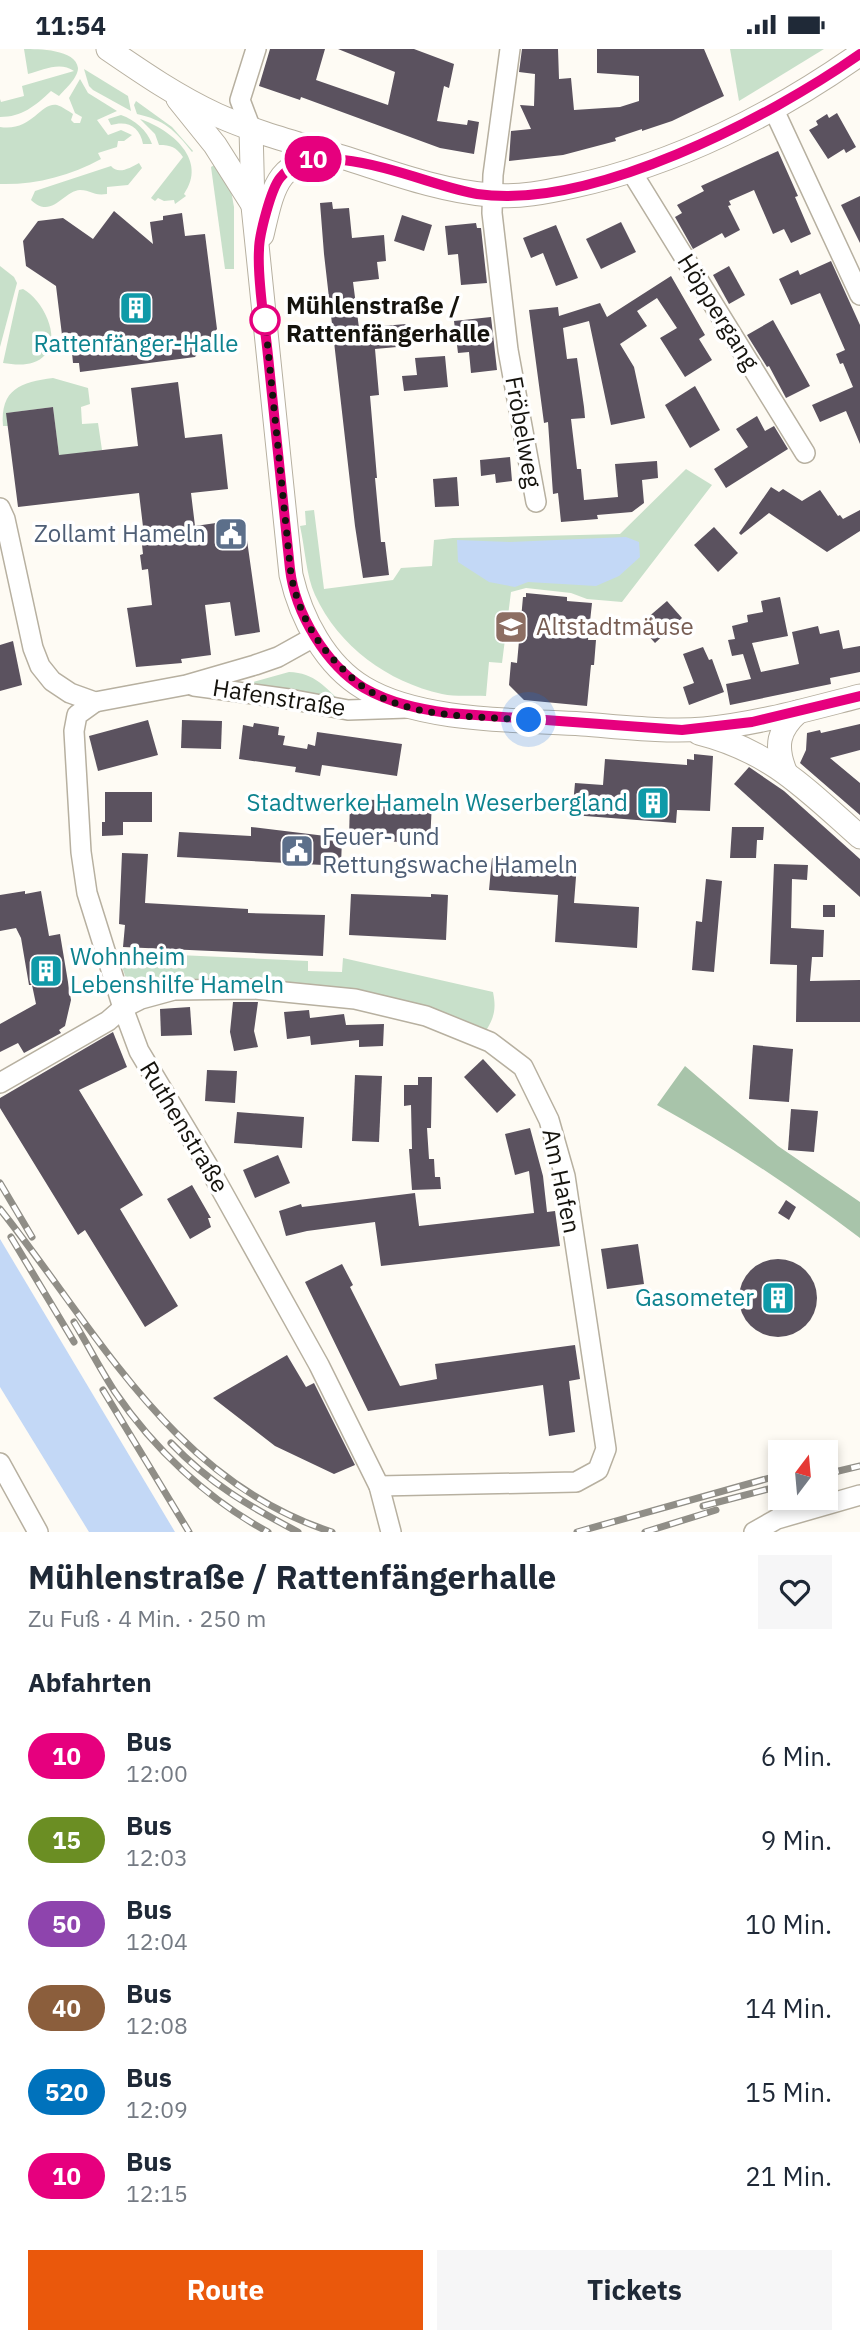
<!DOCTYPE html>
<html lang="de">
<meta charset="utf-8">
<style>
:root{--surface:#fff;--page:#f6f6f7;--text:#1f2937;--muted:#747a83;--accent:#ea580c}
body{margin:0;font-family:"IBM Plex Sans",sans-serif;background:var(--page);color:var(--text);height:100vh;display:flex;flex-direction:column;font-size:26px;white-space:nowrap}
*{box-sizing:border-box;margin:0}
p{font-size:23px;color:var(--muted)}
.icon{flex:none;width:38px;height:38px;fill:none;stroke:currentColor;stroke-width:2;stroke-linecap:round;stroke-linejoin:round}
.map{position:relative;height:1483px;overflow:hidden}
.side{display:flex;flex-direction:column;background:var(--surface);flex:1}
.side>*{flex:none}
.badge{padding:0 14px;border-radius:23px;font-size:24px;line-height:46px}
.needle{width:46px;rotate:16deg}
.fabs{position:absolute;left:768px;top:1391px;display:grid;gap:14px}
.fabs a{display:grid;place-items:center;width:70px;height:70px;border-radius:0px;background:var(--surface);box-shadow:0 4px 10px #0003;font-size:35px}
.you{position:absolute;width:35px;height:35px;margin:-18px;border:5px solid #fff;border-radius:50%;background:#1a73e8;box-shadow:0 0 0 10px #1a73e833}
.map>.badge{position:absolute;translate:-50% -50%;box-shadow:0 0 0 4px #fff}
h2{padding:0 28px;font-size:26px;line-height:63px}
.round{display:grid;place-items:center;flex:none;width:74px;height:74px;border-radius:0px;background:var(--page)}
.headline{display:flex;align-items:center;justify-content:space-between;height:119px;padding:0 28px}
h1{font-size:33px;font-weight:800;line-height:52px}
.cta{display:flex;gap:14px;margin-top:auto;padding:14px 28px}
.cta a{flex:1;height:80px;border-radius:0px;background:var(--accent);color:#fff;font-size:28px;font-weight:800;line-height:80px;text-align:center}
.cta a+a{background:var(--page);color:var(--text)}
ul{padding:0;list-style:none}
li{display:flex;align-items:center;gap:21px;height:84px;padding:0 28px}
li div{flex:1}
li b{display:block;font-size:26px}
li em{font-style:normal}
li .badge{min-width:77px;font-weight:700;text-align:center}
.status{display:flex;justify-content:space-between;align-items:center;height:49px;padding:0 35px;background:var(--surface);direction:ltr}
.status svg{height:19px;fill:currentColor}
.map>svg:first-child{display:block}
</style>
<div class="status"><b>11:54</b><svg viewBox="0 0 49 12"><path d="M0 12V9h3v3zM5 12V6h3v6zM10 12V3h3v9zM15 12V0h3v12zM26 1h20v11H26zM47 4h2v5h-2z"/></svg></div>
<div class="map">
<svg width="860" height="1483" viewBox="0 0 860 1483">
<rect width="100%" height="100%" fill="#fefbf4"/>
<!-- green -->
<g fill="#c8e0ca">
<path d="M24,0C38,0 76,0 78,19C78,29 65,40 59,47L51,42C35,57 22,68 0,68V50L1,53L24,47L22,37L74,22C60,12 43,21 28,25Z"/>
<polygon points="730,0 824,0 739,52"/>
<polygon points="84,20 128,47 131,62 93,41 89,37"/>
<path d="M80,30L88,44L117,62L97,71L108,86L121,81L132,86L124,92H118L117,98L98,104L101,110C70,127 35,136 0,135V78C32,83 40,53 57,56C63,58 68,62 73,65L71,71L74,74H80L82,68L75,64L69,49Z"/>
<path d="M136,52L172,78L193,102L192,103C175,81 164,71 137,65L134,56Z"/>
<path d="M121,66C135,71 147,81 152,95H143C140,78 128,71 111,76L108,70Z"/>
<path d="M140,70C172,81 208,111 184,145L186,147L175,155L174,151L164,152L158,149L155,152L151,149L183,108C176,98 171,96 159,96L155,85Z"/>
<path d="M139,114L142,119L128,136L107,138V145C92,147 92,141 80,141C63,142 52,171 31,151L35,142L111,117C118,126 130,119 139,114Z"/>
<polygon points="216,115 230,136 234,158 234,220 225,220 211,118"/>
<polygon points="0,217 14,228 17,234 0,298"/>
<path d="M23,240C42,250 62,288 45,306C34,318 17,316 3,314L19,241Z"/>
<path d="M53,329L88,339L90,355L81,358L82,375L98,374L102,401L80,404L82,420L61,423L53,358L7,364L8,377H3C0,340 21,333 53,329Z"/>
<path d="M686,420L712,436L622,553L587,550L571,544L526,539L511,543L502,614L489,613L486,647C472,646 456,648 442,645C388,633 339,598 315,546C306,526 305,499 300,477L306,476L305,462L314,461L324,540L393,531L401,519L432,517L434,491L453,489L620,485Z"/>
<path d="M289,623C315,624 325,638 343,655L239,637Z"/>
<path d="M156,905L308,912V922L342,923L343,909L493,943C496,958 495,967 487,980H482L438,964L188,935L130,941L120,912L122,908H134V912L155,911Z"/>
</g>
<!-- forest -->
<path fill="#a8c4aa" d="M685,1017L778,1097L860,1153V1189C795,1140 728,1095 657,1056Z"/>
<!-- water -->
<g fill="#c3d8f6">
<polygon points="626,488 639,493 640,508 619,527 596,537 528,533 515,538 489,533 458,513 457,491 510,493"/>
<polygon points="0,1190 175,1483 89,1483 0,1338"/>
</g>
<!-- building -->
<g fill="#5b525f">
<polygon points="270,0 325,0 316,31 388,56 395,23 338,0 414,0 454,15 449,39 444,37 437,72 467,76 468,71 479,73 474,105 440,99 301,48 300,51 259,37"/>
<polygon points="522,0 558,0 559,30 571,29 574,61 620,58 639,52 639,27 597,24 597,0 704,0 724,47 672,72 642,82 642,80 615,89 616,92 563,106 509,112 511,82 531,80 520,56 534,57 535,25 519,23"/>
<polygon points="837,64 856,98 846,104 844,100 828,110 809,81 818,76 816,72 827,65 829,69"/>
<polygon points="778,102 798,147 795,148 811,185 791,194 784,180 773,185 754,141 729,152 731,156 728,157 740,181 725,189 722,184 693,200 675,168 682,164 677,156 704,142 701,137"/>
<polygon points="860,147 860,194 841,156"/>
<polygon points="332,153 333,160 349,159 352,189 384,186 386,212 377,213 379,230 353,233 359,279 406,275 408,297 375,300 379,346 370,347 377,429 375,429 381,493 385,493 389,526 363,529 355,477 324,205 320,154"/>
<polygon points="114,162 153,195 150,173 163,171 163,167 182,164 185,187 205,185 217,280 195,308 80,323 79,314 73,314 70,284 62,286 56,237 26,217 23,192 38,172 63,169 93,190"/>
<polygon points="402,166 432,176 424,202 394,192"/>
<polygon points="621,173 636,203 601,220 586,190"/>
<polygon points="476,174 477,179 481,179 487,234 461,236 458,205 448,206 445,177"/>
<polygon points="556,176 578,229 556,237 543,204 531,209 523,189"/>
<polygon points="831,212 860,276 860,395 846,362 820,373 812,356 853,338 843,314 840,315 836,305 845,301 820,244 791,256 779,230 798,221 800,226"/>
<polygon points="729,217 745,246 729,255 713,226"/>
<polygon points="671,227 705,286 699,290 712,311 685,328 660,289 677,279 657,249 637,262 647,277 620,295 634,318 645,369 611,376 589,272 563,279 567,310 577,309 584,358 585,369 571,370 577,420 581,420 584,451 618,448 615,415 657,412 658,429 642,431 644,454 632,463 597,466 598,470 561,473 558,444 553,445 548,373 544,374 529,261 558,258 559,267 600,254 607,268"/>
<polygon points="491,268 497,321 471,324 469,303 458,304 454,272"/>
<polygon points="773,271 810,337 786,349 769,317 767,318 747,286"/>
<polygon points="445,307 448,338 404,342 402,327 417,326 415,309"/>
<polygon points="178,333 185,389 222,385 228,440 191,444 195,477 244,470 260,583 235,587 230,553 205,556 211,606 181,610 182,614 136,618 127,559 152,556 148,520 142,521 140,506 143,505 141,487 144,486 139,444 18,458 6,364 53,358 59,406 138,397 131,339"/>
<polygon points="695,337 720,381 690,399 665,356"/>
<polygon points="757,367 765,382 774,377 788,400 726,439 714,420 748,398 736,380"/>
<polygon points="510,408 512,432 496,434 495,425 481,427 480,411"/>
<polygon points="457,428 459,457 435,458 433,430"/>
<polygon points="771,438 779,443 783,440 802,452 820,441 838,467 840,466 843,470 860,461 860,482 827,503 769,464 741,486 739,484"/>
<polygon points="714,478 738,504 718,523 694,496"/>
<polygon points="526,544 567,548 567,552 592,554 588,591 596,591 594,616 591,616 587,657 524,651 509,636 511,613 517,614 523,548 526,548"/>
<polygon points="780,548 788,587 752,594 761,623 799,615 792,583 818,577 820,585 839,581 843,600 860,597 860,623 830,629 831,635 730,656 726,635 751,630 743,605 732,607 728,591 735,590 732,577 748,573 747,566 763,563 761,552"/>
<polygon points="667,552 682,569 655,594 639,576"/>
<polygon points="13,592 22,636 0,642 0,596"/>
<polygon points="703,598 709,611 712,610 724,643 689,656 683,638 694,634 683,605"/>
<polygon points="148,671 158,706 98,722 89,687"/>
<polygon points="182,671 222,672 221,700 181,699"/>
<polygon points="254,674 279,678 278,686 285,687 283,696 307,700 308,695 315,697 317,683 402,695 397,727 322,716 320,727 295,723 296,718 239,710 243,676 253,678"/>
<polygon points="860,675 860,701 830,709 860,734 860,766 800,714 806,701 807,684 820,681 821,684"/>
<polygon points="694,705 713,707 710,762 677,761 676,774 572,766 575,734 603,736 605,710 687,716 687,710 694,711"/>
<polygon points="749,718 784,742 860,810 860,848 734,735"/>
<polygon points="105,743 152,743 152,773 123,773 123,786 102,787 102,773 105,773"/>
<polygon points="350,750 432,753 430,794 349,791"/>
<polygon points="251,778 342,789 341,817 177,808 179,783 251,787"/>
<polygon points="732,778 764,778 763,791 757,791 756,809 730,809"/>
<polygon points="122,804 148,805 145,854 248,860 248,864 325,866 323,907 123,898 125,876 119,875"/>
<polygon points="492,809 577,815 574,854 639,858 637,899 555,893 558,846 489,841"/>
<polygon points="774,815 808,816 807,831 792,830 791,879 824,881 823,908 812,908 810,932 860,931 860,973 796,973 797,916 770,915"/>
<polygon points="706,830 722,832 714,923 692,921 696,872 702,873"/>
<polygon points="25,842 25,845 41,842 49,887 60,885 71,951 65,977 59,981 61,984 24,1004 18,994 0,1003 0,975 36,955 32,936 29,936 21,889 16,879 0,882 0,846"/>
<polygon points="351,845 431,848 431,845 448,846 446,891 349,886"/>
<rect x="823" y="856" width="12" height="12"/>
<polygon points="233,953 258,953 254,982 258,998 234,1002 230,983"/>
<polygon points="190,958 192,986 161,987 160,960"/>
<polygon points="309,961 310,969 344,965 346,976 384,975 383,997 359,998 359,991 311,996 310,987 287,990 284,963"/>
<polygon points="113,983 127,1018 79,1041 143,1146 120,1160 178,1257 145,1278 85,1181 78,1186 0,1059 0,1049"/>
<polygon points="753,996 793,1000 789,1053 749,1050"/>
<polygon points="483,1010 516,1046 497,1064 464,1028"/>
<polygon points="207,1021 237,1022 235,1054 205,1052"/>
<polygon points="355,1026 382,1027 379,1093 352,1092"/>
<polygon points="418,1028 432,1028 431,1079 427,1079 429,1110 434,1110 435,1128 440,1128 441,1140 412,1141 409,1100 412,1100 411,1056 404,1057 404,1036 418,1036"/>
<polygon points="791,1060 818,1062 814,1103 788,1101"/>
<polygon points="237,1063 304,1068 302,1099 234,1094"/>
<polygon points="530,1079 543,1127 547,1163 555,1162 560,1197 381,1217 375,1173 307,1182 286,1187 279,1162 301,1155 302,1158 415,1144 419,1177 534,1164 529,1122 515,1126 505,1085"/>
<polygon points="278,1106 290,1134 255,1149 243,1121"/>
<polygon points="192,1136 211,1169 208,1169 211,1178 190,1190 167,1150"/>
<polygon points="786,1151 796,1158 789,1171 778,1164"/>
<polygon points="638,1195 644,1235 607,1240 601,1200"/>
<circle cx="778" cy="1249" r="39"/>
<polygon points="342,1215 353,1236 350,1238 400,1337 437,1330 435,1315 575,1296 580,1330 569,1332 575,1383 549,1387 543,1336 368,1362 305,1233"/>
<polygon points="287,1306 306,1338 314,1334 355,1416 334,1425 275,1397 213,1349"/>
</g>
<g fill="none" stroke-linecap="round" stroke-linejoin="round">
<defs>
<g id="minor">
<polyline points="510,0 493,126 492,164 508,301 536,453"/>
<polyline points="773,59 860,246"/>
<polyline points="251,80 240,51 256,0"/>
<polyline points="631,122 805,404"/>
<polyline points="0,459 5,470 33,599 40,617 52,632 70,644 95,653 186,636 255,616 278,608 314,588"/>
<polyline points="194,637 289,650 348,661 407,659"/>
<polyline points="95,653 77,666 74,682 81,803 87,844 123,959 139,1002 208,1117 319,1316 379,1437 391,1483"/>
<polyline points="0,1034 108,972 123,959 141,950 174,941 254,940 355,950 426,967 490,993 523,1018 549,1071 565,1127 606,1400 598,1421 576,1433 379,1437"/>
<polyline points="0,1414 38,1483"/>
<polyline points="754,1483 777,1470 860,1446"/>
</g>
<g id="major">
<path d="M108,0C143,24 178,48 217,66C257,84 300,95 342,108C390,123 440,142 490,146C518,149 547,143 574,137C676,115 775,65 860,5"/>
<polyline points="178,50 215,96 253,156"/>
<path d="M251,80L253,157L291,526C301,569 325,616 364,639C420,673 518,671 582,675C623,678 664,683 704,680C757,675 809,660 860,647"/>
<path d="M262,186C273,139 277,108 333,109"/>
<path d="M699,684C771,702 807,741 860,788"/>
<path d="M785,722C775,697 778,681 798,663"/>
</g>
</defs>
<!-- minor casing -->
<use href="#minor" stroke="#b7b0a0" stroke-width="22"/>
<!-- major casing -->
<use href="#major" stroke="#b7b0a0" stroke-width="25"/>
<!-- minor -->
<use href="#minor" stroke="#fff" stroke-width="19"/>
<!-- major -->
<use href="#major" stroke="#fff" stroke-width="23"/>
<defs>
<g id="rail">
<polyline points="0,1134 32,1188"/>
<path d="M0,1160C98,1283 173,1432 332,1483"/>
<polyline points="11,1188 74,1293"/>
<path d="M74,1273C88,1296 100,1320 115,1343C154,1400 207,1450 268,1483"/>
<polyline points="103,1341 189,1483"/>
<path d="M171,1394C210,1435 249,1457 298,1483"/>
<polyline points="826,1425 860,1417"/>
<polyline points="703,1457 780,1437"/>
<polyline points="577,1483 780,1426"/>
<polyline points="645,1483 716,1461"/>
</g>
</defs>
<!-- rail casing -->
<use href="#rail" stroke="#908e87" stroke-width="7"/>
<!-- rail -->
<use href="#rail" stroke="#fff" stroke-width="4.5" stroke-dasharray="13" stroke-linecap="butt"/>
</g>
<g fill="none" stroke-linecap="round" stroke-linejoin="round">
<defs>
<path id="line" d="M860,5C769,69 590,162 477,145C426,137 317,82 280,129C271,140 259,186 259,201C257,232 265,275 268,307C275,378 282,449 290,520C295,564 326,616 364,639C390,654 419,660 448,664L682,681L752,673L860,647"/>
</defs>
<!-- line casing -->
<use href="#line" stroke="#fff" stroke-width="16"/>
<!-- line -->
<use href="#line" stroke="#e6007e" stroke-width="10"/>
<!-- walk -->
<path stroke="#15130d" stroke-width="7" stroke-dasharray="0 12.6" d="M265,271L291,526C298,559 311,587 334,611C343,620 352,630 362,637C408,670 475,667 529,671"/>
</g>
<!-- icons -->
<defs>
<symbol id="building-square" viewBox="-11 -11 22 22"><rect x="-9" y="-9" width="18" height="18" rx="4" fill="#0f9aa8" stroke="#fff"/><path d="M-4-6H4V6H1V3H-1V6H-4ZM-2.5-4.3h1.7v1.8h-1.7ZM.8-4.3h1.7v1.8H.8ZM-2.5-1h1.7V.8h-1.7ZM.8-1h1.7V.8H.8Z" fill="#fff"/></symbol>
<symbol id="civic-square" viewBox="-11 -11 22 22"><rect x="-9" y="-9" width="18" height="18" rx="4" fill="#5c6f8a" stroke="#fff"/><path d="M-.6-6.5H3V-4.5H.6V-3L4-1V1h2V6H-6V1h2V-1L-.6-3ZM-1.2 2.5V6h2.4V2.5Z" fill="#fff"/></symbol>
<symbol id="school-square" viewBox="-11 -11 22 22"><rect x="-9" y="-9" width="18" height="18" rx="4" fill="#8d6e63" stroke="#fff"/><path d="M0-5L7-2L0 1L-7-2ZM-4 1L0 2.5L4 1V4Q0 6-4 4Z" fill="#fff"/></symbol>
</defs>
<g fill-rule="evenodd">
<use href="#building-square" x="117" y="240" width="38" height="38"/>
<use href="#civic-square" x="212" y="466" width="38" height="38"/>
<use href="#school-square" x="492" y="559" width="38" height="38"/>
<use href="#building-square" x="634" y="735" width="38" height="38"/>
<use href="#civic-square" x="278" y="783" width="38" height="38"/>
<use href="#building-square" x="27" y="903" width="38" height="38"/>
<use href="#building-square" x="759" y="1230" width="38" height="38"/>
</g>
<!-- markers -->
<circle fill="#fff" stroke="#e6007e" stroke-width="3.5" cx="265" cy="271" r="14"/>
<g text-anchor="middle" stroke-width="7" stroke-linejoin="round" paint-order="stroke">
<!-- stop labels -->
<g font-size="24" font-weight="bold" fill="#15130d" stroke="#fff" text-anchor="start">
<text x="286" y="265">Mühlenstraße /<tspan x="286" dy="28">Rattenfängerhalle</tspan></text>
</g>
<!-- street labels -->
<g font-size="24" fill="#15130d" stroke="#fff">
<text transform="translate(718 263) rotate(58)" y="8">Höppergang</text>
<text transform="translate(523 383) rotate(80)" y="8">Fröbelweg</text>
<text transform="translate(279 649) rotate(9)" y="8">Hafenstraße</text>
<text transform="translate(184 1078) rotate(59)" y="8">Ruthenstraße</text>
<text transform="translate(561 1132) rotate(78)" y="8">Am Hafen</text>
</g>
<!-- culture labels -->
<g font-size="24" fill="#0d838f" stroke="#fff" text-anchor="end">
<text x="136" y="303" text-anchor="middle">Rattenfänger-Halle</text>
<text x="628" y="762">Stadtwerke Hameln Weserbergland</text>
<text x="70" y="916" text-anchor="start">Wohnheim<tspan x="70" dy="28">Lebenshilfe Hameln</tspan></text>
<text x="754" y="1257">Gasometer</text>
</g>
<!-- service labels -->
<g font-size="24" fill="#4e5e75" stroke="#fff" text-anchor="end">
<text x="206" y="493">Zollamt Hameln</text>
<text x="322" y="796" text-anchor="start">Feuer- und<tspan x="322" dy="28">Rettungswache Hameln</tspan></text>
</g>
<!-- education labels -->
<g font-size="24" fill="#785e54" stroke="#fff" text-anchor="start">
<text x="536" y="586">Altstadtmäuse</text>
</g>
</g>
</svg>
<div class="fabs">
<a><svg class="needle" viewBox="-14 -14 28 28"><path d="M0-13l5 13h-10z" fill="#e53935"/><path d="M0 13l5-13h-10z" fill="#747a83"/></svg></a>
</div>
<div class="you" style="left:529px;top:671px"></div>
<b class="badge" style="left:313px;top:110px;background:#e6007e;color:#fff">10</b>
</div>
<section class="side">
<div class="headline"><div><h1>Mühlenstraße / Rattenfängerhalle</h1><p>Zu Fuß · 4 Min. · 250 m</p></div><a class="round"><svg class="icon" aria-label="heart" viewBox="0 0 24 24"><path d="M12 20l-8-8c-3-5 5-10 8-4 3-6 11-1 8 4z"/></svg></a></div>
<h2>Abfahrten</h2>
<ul>
<li><span class="badge" style="background:#e6007e;color:#fff">10</span><div><b>Bus</b><p>12:00</p></div><em>6 Min.</em></li>
<li><span class="badge" style="background:#6b8e23;color:#fff">15</span><div><b>Bus</b><p>12:03</p></div><em>9 Min.</em></li>
<li><span class="badge" style="background:#8e44ad;color:#fff">50</span><div><b>Bus</b><p>12:04</p></div><em>10 Min.</em></li>
<li><span class="badge" style="background:#8b5e3c;color:#fff">40</span><div><b>Bus</b><p>12:08</p></div><em>14 Min.</em></li>
<li><span class="badge" style="background:#0072bc;color:#fff">520</span><div><b>Bus</b><p>12:09</p></div><em>15 Min.</em></li>
<li><span class="badge" style="background:#e6007e;color:#fff">10</span><div><b>Bus</b><p>12:15</p></div><em>21 Min.</em></li>
</ul>
<div class="cta"><a>Route</a><a>Tickets</a></div>
</section>
